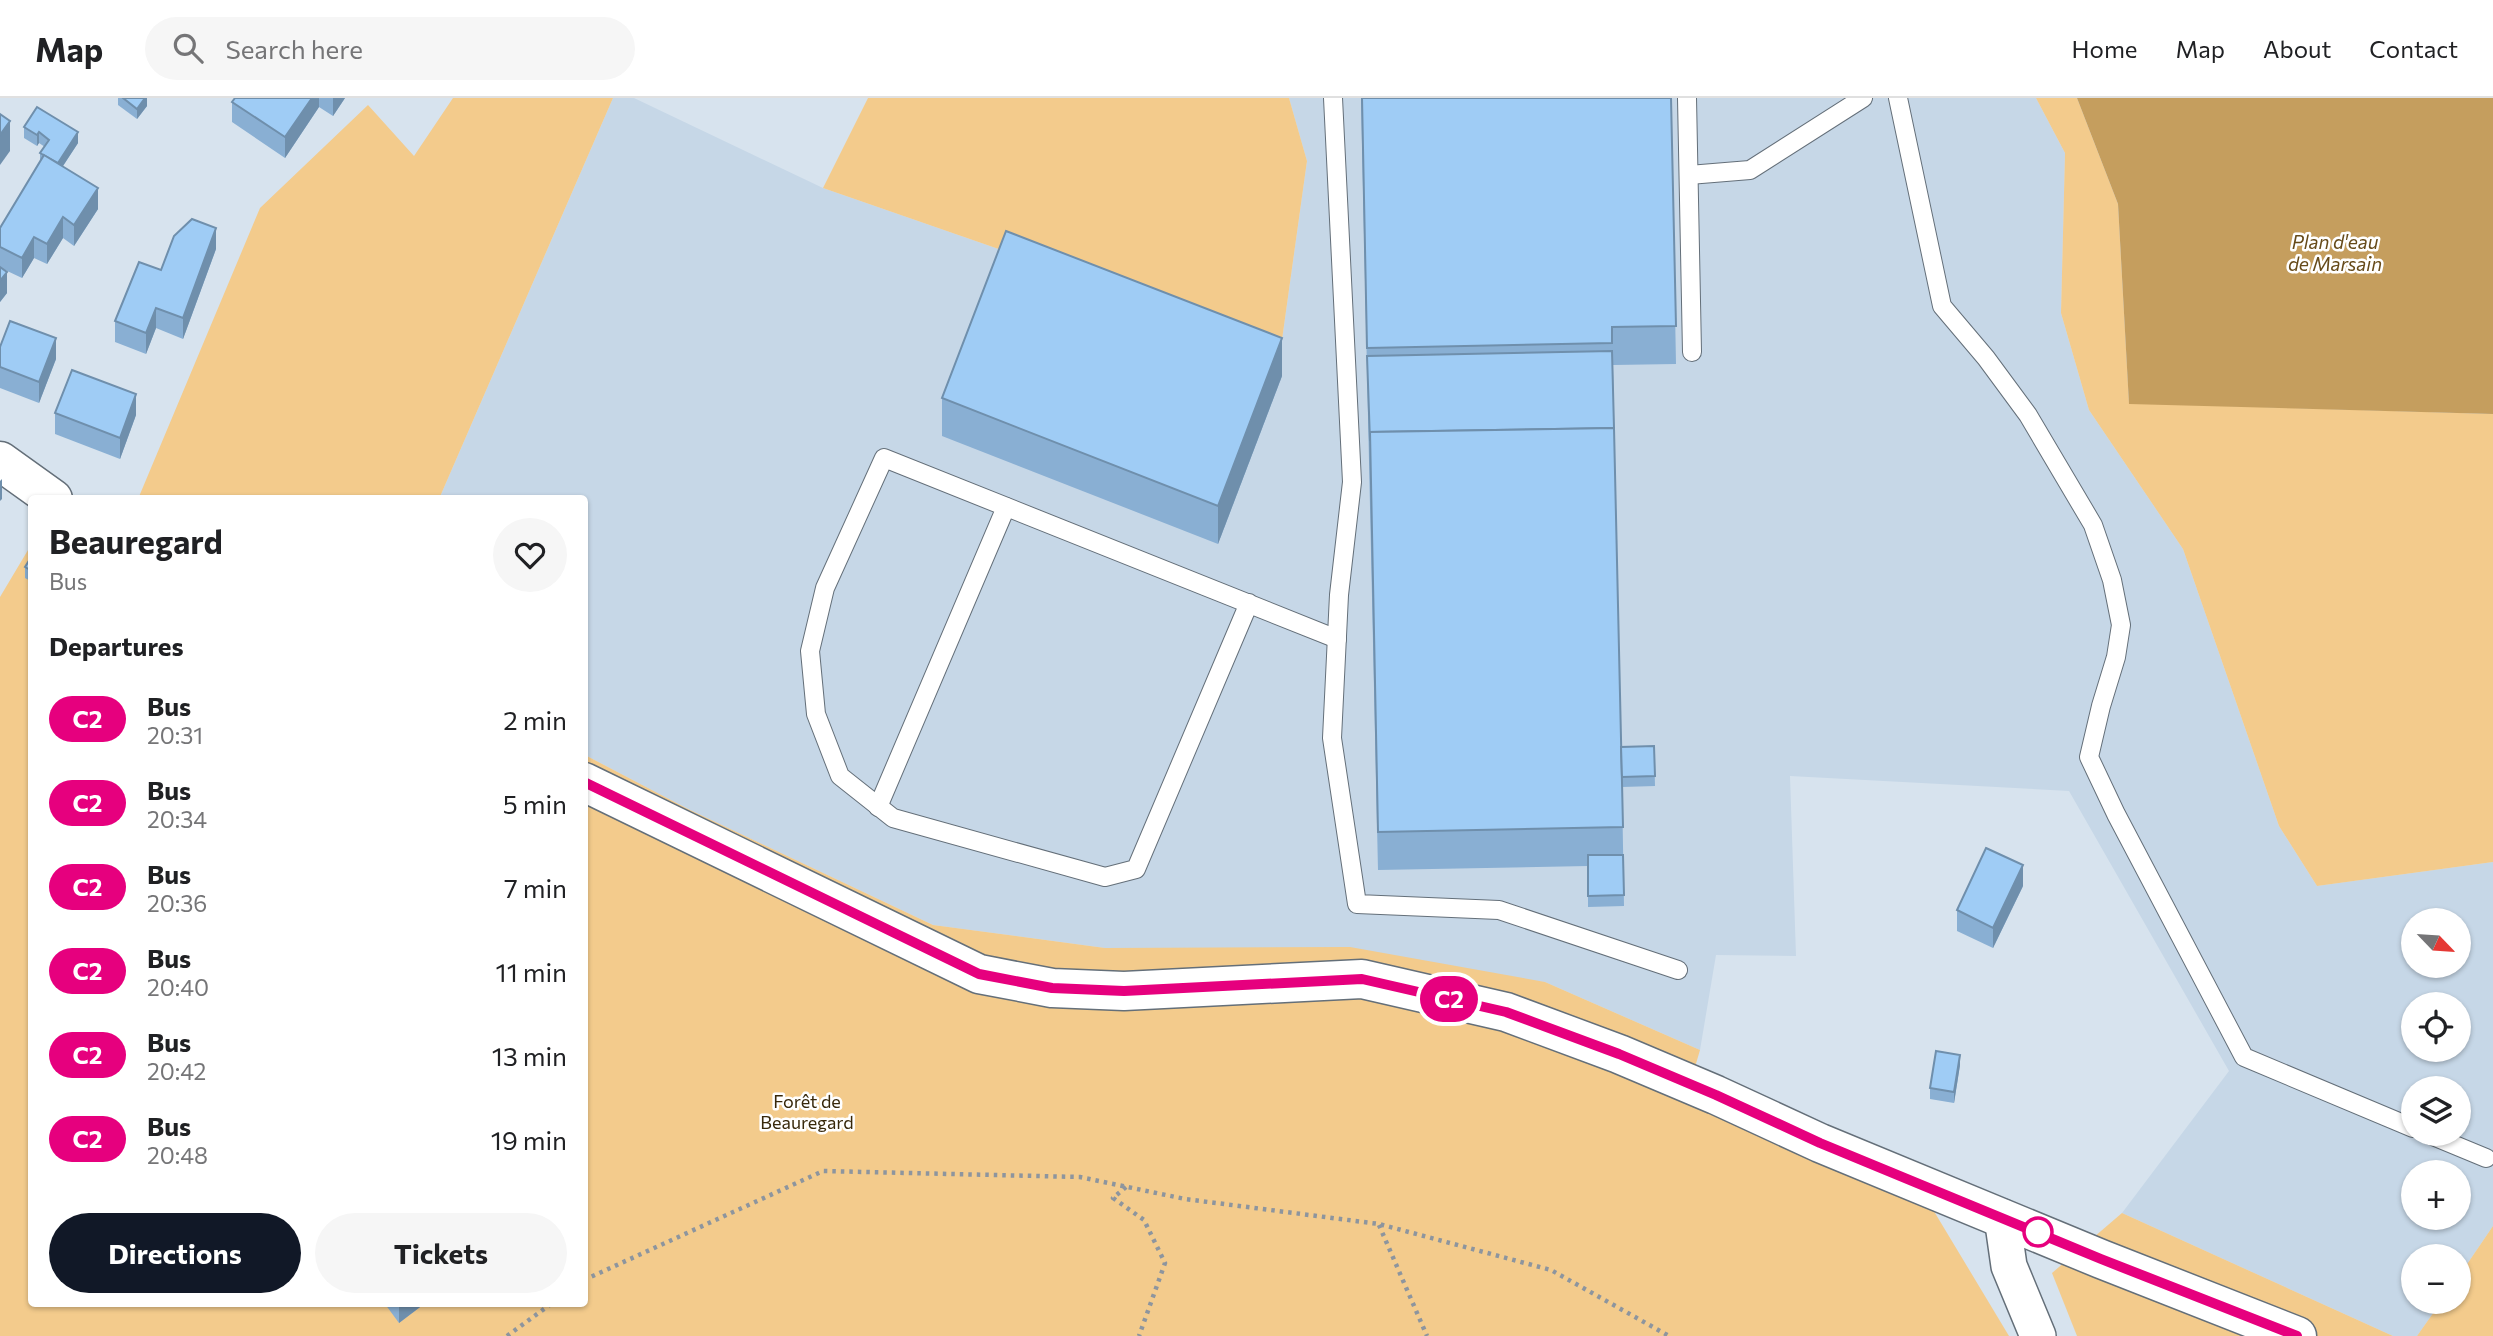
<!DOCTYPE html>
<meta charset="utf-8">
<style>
:root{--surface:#fff;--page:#f6f6f6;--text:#202124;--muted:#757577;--line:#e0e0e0;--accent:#111827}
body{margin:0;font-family:Commissioner,sans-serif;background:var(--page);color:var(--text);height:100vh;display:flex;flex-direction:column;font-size:26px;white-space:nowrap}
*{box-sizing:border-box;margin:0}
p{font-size:23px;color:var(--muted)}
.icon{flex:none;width:38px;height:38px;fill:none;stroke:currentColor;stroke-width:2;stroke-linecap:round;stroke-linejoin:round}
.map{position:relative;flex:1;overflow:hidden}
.sheet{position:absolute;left:28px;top:397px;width:560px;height:812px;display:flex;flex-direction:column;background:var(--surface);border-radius:7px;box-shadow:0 2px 5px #0004}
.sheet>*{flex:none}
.badge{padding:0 14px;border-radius:23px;font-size:24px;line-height:46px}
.needle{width:46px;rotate:115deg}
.buttons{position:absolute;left:2401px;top:810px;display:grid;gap:14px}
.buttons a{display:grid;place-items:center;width:70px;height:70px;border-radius:50%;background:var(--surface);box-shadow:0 2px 5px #0004;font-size:35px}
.map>.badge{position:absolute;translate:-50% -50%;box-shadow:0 0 0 4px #fff}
h2{padding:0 21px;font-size:26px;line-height:63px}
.round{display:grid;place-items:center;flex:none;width:74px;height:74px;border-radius:37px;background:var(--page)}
.summary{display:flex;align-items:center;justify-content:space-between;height:119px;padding:0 21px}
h1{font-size:33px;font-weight:700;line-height:52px}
.action{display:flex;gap:14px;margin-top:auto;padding:14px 21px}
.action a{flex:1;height:80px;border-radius:42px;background:var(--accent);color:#fff;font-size:28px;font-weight:700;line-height:80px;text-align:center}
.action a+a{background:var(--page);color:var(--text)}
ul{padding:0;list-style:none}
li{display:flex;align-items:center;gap:21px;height:84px;padding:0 21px}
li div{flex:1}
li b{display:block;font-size:26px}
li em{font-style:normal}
li .badge{min-width:77px;font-weight:700;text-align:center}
header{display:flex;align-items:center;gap:42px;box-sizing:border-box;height:98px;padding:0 35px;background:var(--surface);border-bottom:2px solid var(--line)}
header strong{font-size:33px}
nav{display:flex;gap:38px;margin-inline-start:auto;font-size:24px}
.search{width:490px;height:63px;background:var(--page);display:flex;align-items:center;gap:18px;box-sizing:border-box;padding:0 24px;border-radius:38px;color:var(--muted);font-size:26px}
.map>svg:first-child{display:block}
</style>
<header>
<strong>Map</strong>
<div class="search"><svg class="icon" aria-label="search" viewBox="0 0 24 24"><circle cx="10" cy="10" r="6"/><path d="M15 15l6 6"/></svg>Search here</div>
<nav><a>Home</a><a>Map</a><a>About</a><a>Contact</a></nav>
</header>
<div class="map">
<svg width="2493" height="1238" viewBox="0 0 2493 1238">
<rect width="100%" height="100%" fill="#d7e3ee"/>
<!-- built -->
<path fill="#c6d7e7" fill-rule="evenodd" d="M613,0H634L823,90L1281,249L1307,63L1289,0H2036L2065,55L2061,215L2089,312L2183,451L2279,728L2317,788L2493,764V1128L2459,1178V1158H2413V1204H2441L2417,1238H2393L2122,1115L2229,973L2069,693L1790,678L1796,858L1716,857L1700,952L1545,884L1105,850L933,827L688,711L585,657L584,401H439ZM2413,822H2459V868H2413ZM2413,906H2459V952H2413ZM2413,990H2459V1036H2413ZM2413,1074H2459V1120H2413Z"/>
<!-- green -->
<g fill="#f3cb8c">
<polygon points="453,0 613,0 439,401 138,401 260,110 368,7 414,58"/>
<polygon points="868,0 1289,0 1307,63 1281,249 823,90"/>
<polygon points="2036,0 2077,0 2118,106 2129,305 2493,316 2493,764 2317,788 2279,728 2183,451 2089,312 2061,215 2065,55"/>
<polygon points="31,447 32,1206 584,1206 585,657 688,711 933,827 1105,850 1350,849 1545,884 1700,952 1686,1000 1932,1110 2009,1238 0,1238 0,499"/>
<polygon points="2122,1115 2393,1238 2077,1238 2052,1175"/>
<polygon points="2493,1128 2493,1238 2417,1238 2441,1204 2459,1204 2459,1178"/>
</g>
<!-- water -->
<polygon fill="#c59e5e" points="2077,0 2493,0 2493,316 2129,306 2118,106"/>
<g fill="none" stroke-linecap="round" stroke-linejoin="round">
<defs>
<g id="lane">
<polyline points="1333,0 1352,384 1339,497 1332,640 1357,806 1499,812 1678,872"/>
<polyline points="1687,0 1692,254"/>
<polyline points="1898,0 1942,208 1986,260 2028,317 2093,427 2112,482 2121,527 2116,559 2101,608 2089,659 2116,716 2244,959 2413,1030"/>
<polyline points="1689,77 1750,72 1863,0"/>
<polyline points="1249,505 1136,771 1105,779 893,720 840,678 816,616 810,553 825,490 884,360 1337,541"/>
<polyline points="878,709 1006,409"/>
<polyline points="2428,1036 2486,1060"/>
</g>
<polyline id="street" points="2002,1119 2009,1168 2038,1238"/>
<g id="secondary">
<polyline points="0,363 53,401"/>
<polyline points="584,684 979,876 1052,890 1124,893 1362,881 1506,914 1619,956 1716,997 1820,1045 2101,1161 2297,1238"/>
</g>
</defs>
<!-- lane casing -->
<use href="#lane" stroke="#646f79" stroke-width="20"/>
<!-- street casing -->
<use href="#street" stroke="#646f79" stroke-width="38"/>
<!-- secondary casing -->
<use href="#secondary" stroke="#646f79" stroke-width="41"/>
<!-- path -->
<g stroke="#8d959e" stroke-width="4.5" stroke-dasharray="3.5 5" stroke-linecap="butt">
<polyline points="1126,1089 1113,1100 1144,1122 1165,1165 1139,1238"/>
<polyline points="1379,1127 1427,1238"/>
<polyline points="584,1182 823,1073 1080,1079 1185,1101 1379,1126 1551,1172 1669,1238"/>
<polyline points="507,1238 551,1206"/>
</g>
<!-- lane -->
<use href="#lane" stroke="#fff" stroke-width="18"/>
<!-- street -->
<use href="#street" stroke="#fff" stroke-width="35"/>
<!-- secondary -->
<use href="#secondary" stroke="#fff" stroke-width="38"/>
</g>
<!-- wall -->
<g fill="#89afd3">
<polygon points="118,0 147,0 147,8 137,21 118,7"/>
<polygon points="235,0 345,0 333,18 319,9 285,60 232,24 232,4"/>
<polygon points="1361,0 1671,0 1676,266 1613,267 1621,649 1654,648 1655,688 1622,689 1624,808 1588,809 1588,768 1378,772"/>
<polygon points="24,29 78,45 63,68 98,111 74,148 63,140 47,166 34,160 22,180 3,171 7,195 0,204 0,130 40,63 40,55 45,49 39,45 37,48 24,40"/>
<polygon points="216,151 183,241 156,230 146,256 115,244 115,223 161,172"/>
<polygon points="0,249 56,261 39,305 0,290"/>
<polygon points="1282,278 1218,446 942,338 942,300"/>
<polygon points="55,315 136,317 120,361 55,336"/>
<polygon points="32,458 32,484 25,480 25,469"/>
<polygon points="2023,788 1993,850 1957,833 1957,812"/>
<polygon points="1960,967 1954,1005 1930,1001 1930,990"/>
<polygon points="385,1206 424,1206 399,1225"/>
</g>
<!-- shaded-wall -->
<g fill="#6f8fac">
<polygon points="145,0 147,0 147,8 137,21 137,11"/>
<polygon points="312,0 319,0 319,9 285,60 285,39"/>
<polygon points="333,0 345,0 333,18"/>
<polygon points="10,23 10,53 0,67 0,37"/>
<polygon points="39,34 39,45 37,48 37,37"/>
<polygon points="78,34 78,45 57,77 57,66"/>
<polygon points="98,90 98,111 74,148 74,127"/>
<polygon points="63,119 63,140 47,166 47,146"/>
<polygon points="216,130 216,151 183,241 183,220"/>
<polygon points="34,139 34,160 22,180 22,160"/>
<polygon points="7,174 7,195 0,204 0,183"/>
<polygon points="156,210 156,230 146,256 146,235"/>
<polygon points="56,240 56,261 39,305 39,284"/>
<polygon points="1282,240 1282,278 1218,446 1218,408"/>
<polygon points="136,296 136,317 120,361 120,340"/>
<polygon points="2,381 2,401 0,403 0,383"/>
<polygon points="2023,767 2023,788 1993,850 1993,830"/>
<polygon points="1960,957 1960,967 1954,1005 1954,994"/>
<polygon points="399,1206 424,1206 399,1225"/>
</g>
<!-- building -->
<g fill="#9fccf5" stroke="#6f8fac" stroke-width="2">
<polygon points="123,0 145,0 137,11"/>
<polygon points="235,0 312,0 285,39 232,4"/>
<polygon points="1362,0 1671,0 1676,228 1612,229 1612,245 1367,250"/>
<polygon points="37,9 78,34 58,65 40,55 49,42 39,34 37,37 24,29"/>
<polygon points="0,16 10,23 0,37"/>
<polygon points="44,57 98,90 74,127 63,119 47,146 34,139 22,160 0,149 0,130"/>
<polygon points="192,121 216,130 183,220 156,210 146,235 115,223 139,164 161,172 174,138"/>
<polygon points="1006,133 1282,240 1218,408 942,300"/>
<polygon points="0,169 7,174 0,183"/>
<polygon points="10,223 56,240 39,284 0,269 0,249"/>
<polygon points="1612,253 1614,330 1370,334 1370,343 1367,258"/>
<polygon points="72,272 136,296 120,340 55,315"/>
<polygon points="1614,330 1623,729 1378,734 1370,334"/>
<polygon points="32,458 32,473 25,469"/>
<polygon points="1654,648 1655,678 1622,679 1621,649"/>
<polygon points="1986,750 2023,767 1993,830 1957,812"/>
<polygon points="1588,757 1623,757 1624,797 1588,798"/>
<polygon points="1936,953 1960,957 1954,994 1930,990"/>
</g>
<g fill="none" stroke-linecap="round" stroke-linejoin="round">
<defs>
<polyline id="line" points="584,684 979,876 1052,890 1124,893 1362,881 1506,914 1619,956 1716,997 1820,1045 2101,1161 2297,1238"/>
</defs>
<!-- line casing -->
<use href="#line" stroke="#fff" stroke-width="16"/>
<!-- line -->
<use href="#line" stroke="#e6007e" stroke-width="10"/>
</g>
<!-- markers -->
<circle fill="#fff" stroke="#e6007e" stroke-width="3.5" cx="2038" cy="1134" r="14"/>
<g text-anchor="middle" stroke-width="5" stroke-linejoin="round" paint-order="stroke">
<!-- park labels -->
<g font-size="18" fill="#38280a" stroke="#fff">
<text x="807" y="1010">Forêt de<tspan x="807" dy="21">Beauregard</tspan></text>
</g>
<!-- water labels -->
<g font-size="19" font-style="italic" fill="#664a19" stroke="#fff">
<text x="2335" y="151">Plan d'eau<tspan x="2335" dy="22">de Marsain</tspan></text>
</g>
</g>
</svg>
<div class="buttons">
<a><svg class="needle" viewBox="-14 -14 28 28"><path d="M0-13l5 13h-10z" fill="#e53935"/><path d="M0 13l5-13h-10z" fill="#757577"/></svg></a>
<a><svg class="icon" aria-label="locate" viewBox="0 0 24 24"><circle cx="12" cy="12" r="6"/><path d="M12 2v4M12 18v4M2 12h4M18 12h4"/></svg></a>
<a><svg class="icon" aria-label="layers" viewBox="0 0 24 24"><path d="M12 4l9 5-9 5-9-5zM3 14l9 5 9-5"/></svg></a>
<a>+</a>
<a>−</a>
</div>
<b class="badge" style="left:1449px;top:901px;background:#e6007e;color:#fff">C2</b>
<section class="sheet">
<div class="summary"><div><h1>Beauregard</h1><p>Bus</p></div><a class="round"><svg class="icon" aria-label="heart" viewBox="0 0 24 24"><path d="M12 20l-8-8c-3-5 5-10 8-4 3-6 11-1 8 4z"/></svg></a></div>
<h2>Departures</h2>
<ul>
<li><span class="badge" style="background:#e6007e;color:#fff">C2</span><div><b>Bus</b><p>20:31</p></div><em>2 min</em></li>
<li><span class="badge" style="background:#e6007e;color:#fff">C2</span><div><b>Bus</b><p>20:34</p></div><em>5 min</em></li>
<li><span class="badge" style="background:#e6007e;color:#fff">C2</span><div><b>Bus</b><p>20:36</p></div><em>7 min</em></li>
<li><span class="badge" style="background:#e6007e;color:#fff">C2</span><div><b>Bus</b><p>20:40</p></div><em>11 min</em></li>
<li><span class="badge" style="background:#e6007e;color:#fff">C2</span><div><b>Bus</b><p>20:42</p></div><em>13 min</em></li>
<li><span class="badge" style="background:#e6007e;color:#fff">C2</span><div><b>Bus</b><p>20:48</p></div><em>19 min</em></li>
</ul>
<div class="action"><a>Directions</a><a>Tickets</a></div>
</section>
</div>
